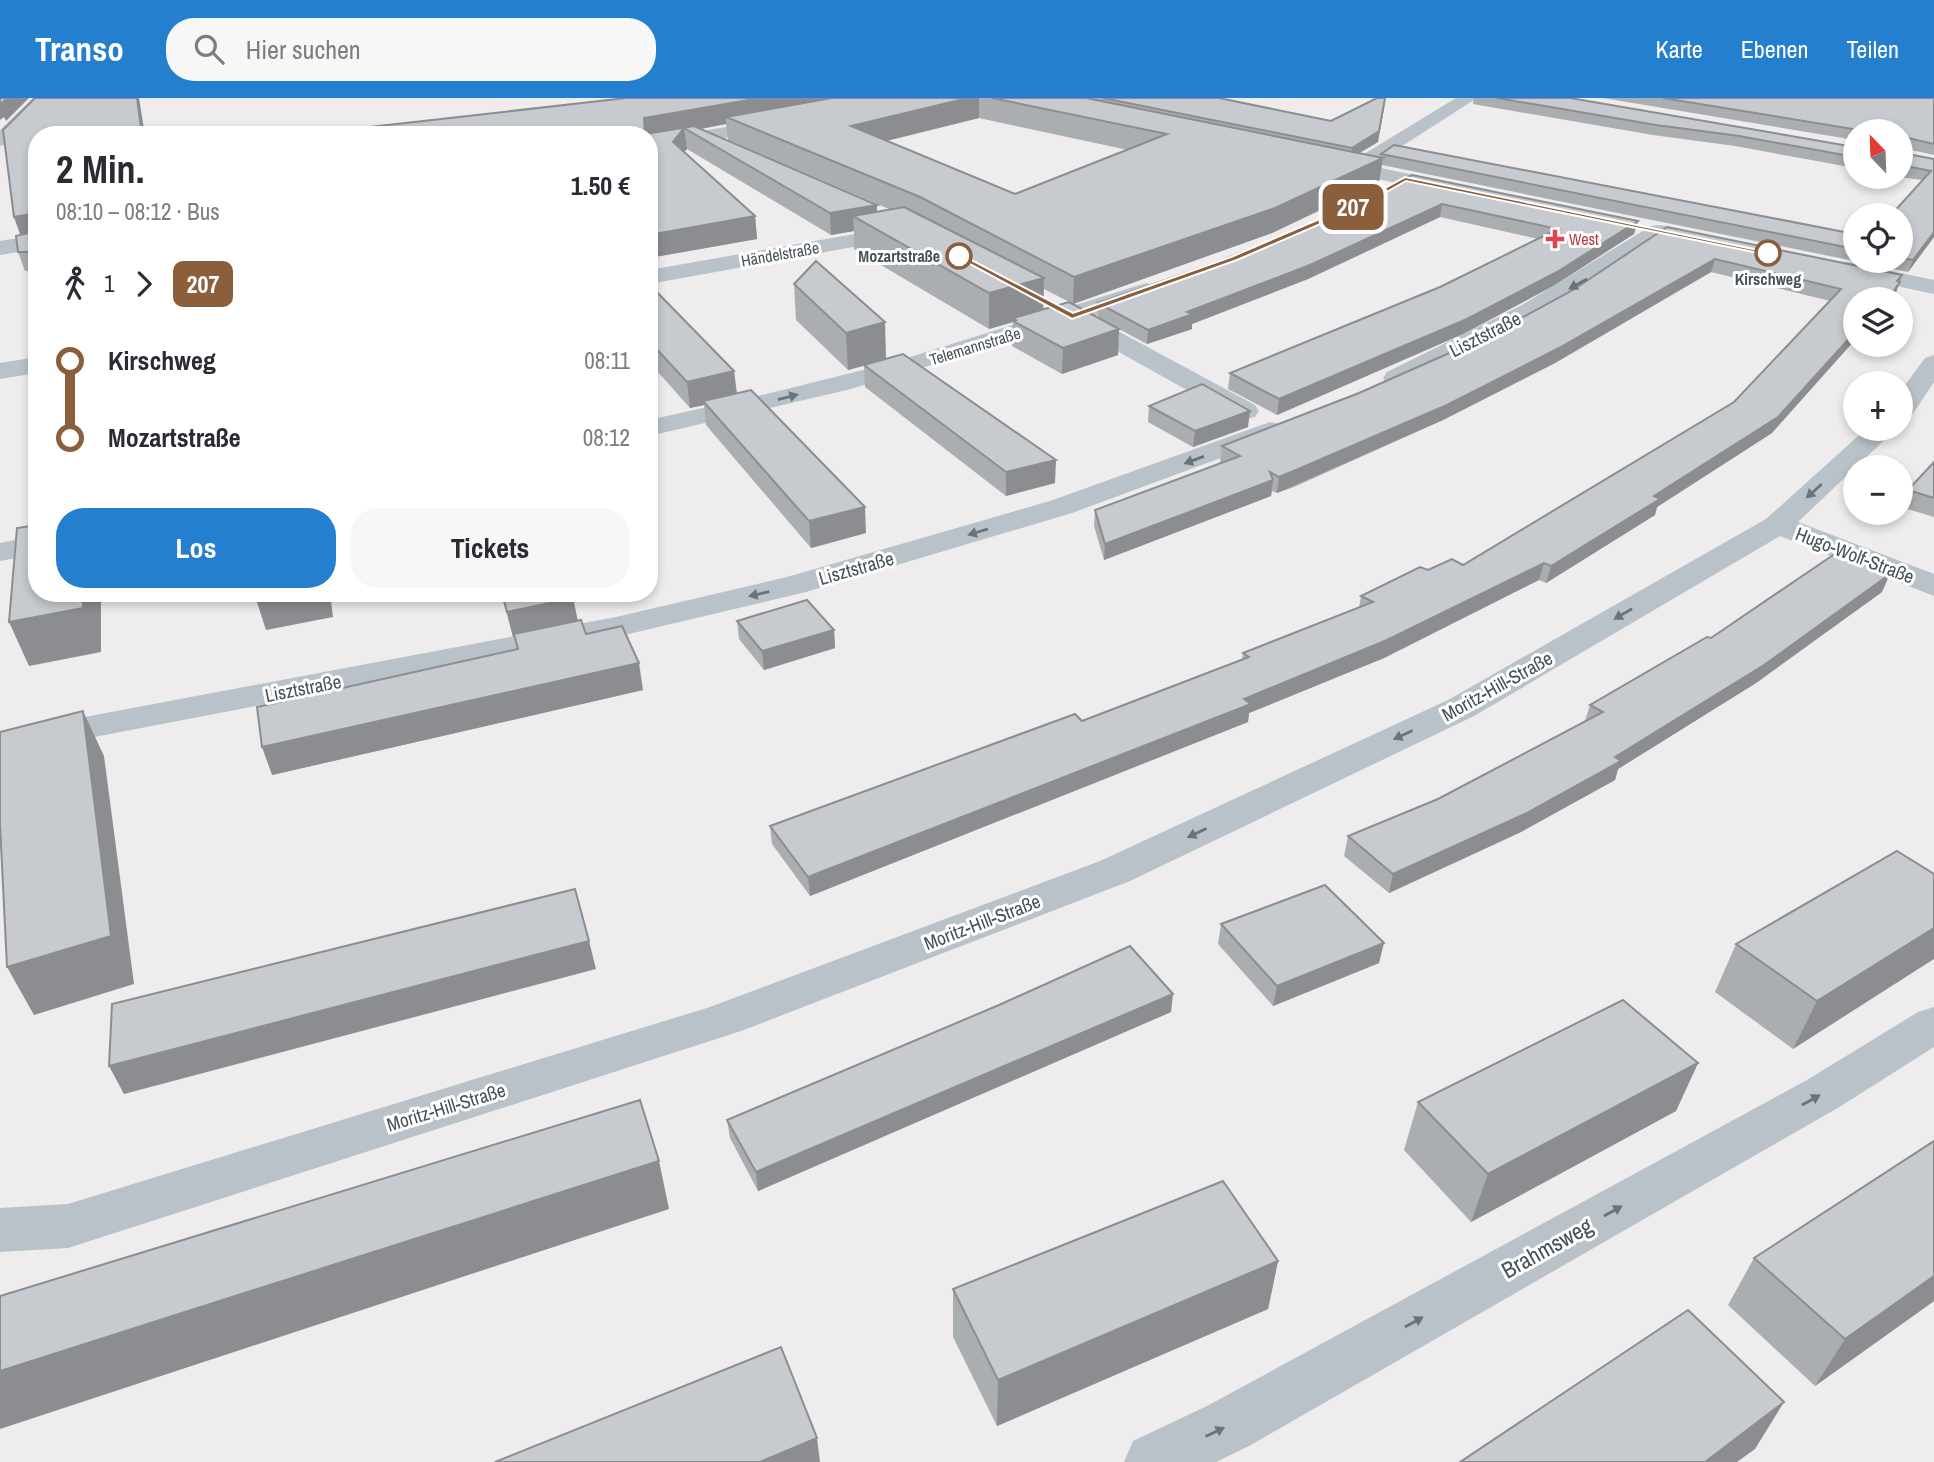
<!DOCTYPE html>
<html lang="de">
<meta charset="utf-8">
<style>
:root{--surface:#fff;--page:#f7f7f7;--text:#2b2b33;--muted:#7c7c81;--accent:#257fcf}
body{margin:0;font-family:"Archivo Narrow",sans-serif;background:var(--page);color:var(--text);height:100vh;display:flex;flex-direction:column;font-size:26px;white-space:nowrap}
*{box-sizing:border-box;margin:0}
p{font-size:23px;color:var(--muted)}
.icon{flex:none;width:38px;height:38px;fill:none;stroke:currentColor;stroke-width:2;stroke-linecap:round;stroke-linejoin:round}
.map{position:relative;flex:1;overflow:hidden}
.details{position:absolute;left:28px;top:28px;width:630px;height:476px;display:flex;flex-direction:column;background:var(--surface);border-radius:28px;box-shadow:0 4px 10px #0003}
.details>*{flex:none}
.badge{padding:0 14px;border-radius:10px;font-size:24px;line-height:46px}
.needle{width:46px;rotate:337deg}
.fabs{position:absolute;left:1843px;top:21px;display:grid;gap:14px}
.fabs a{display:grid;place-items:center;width:70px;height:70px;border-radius:50%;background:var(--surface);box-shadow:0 4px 10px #0003;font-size:35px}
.map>.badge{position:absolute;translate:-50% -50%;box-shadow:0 0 0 4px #fff}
.legs{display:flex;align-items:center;gap:10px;height:77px;padding:0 28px;font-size:23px}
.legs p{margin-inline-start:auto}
.overview{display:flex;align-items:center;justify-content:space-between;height:119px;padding:0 28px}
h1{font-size:38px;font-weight:700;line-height:52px}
.cta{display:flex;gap:14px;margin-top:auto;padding:14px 28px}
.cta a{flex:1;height:80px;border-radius:28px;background:var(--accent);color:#fff;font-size:28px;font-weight:700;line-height:80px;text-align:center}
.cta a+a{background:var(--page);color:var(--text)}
ul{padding:0 28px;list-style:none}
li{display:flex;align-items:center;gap:24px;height:77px;font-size:26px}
li i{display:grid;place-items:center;width:10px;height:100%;margin:0 9px;background:currentColor}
li i::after{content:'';width:18px;height:18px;margin:-9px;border:5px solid;border-radius:50%;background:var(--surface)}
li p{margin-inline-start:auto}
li:first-child i{background:linear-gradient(#0000 50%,currentColor 0)}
li:last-child i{background:linear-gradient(currentColor 50%,#0000 0)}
header{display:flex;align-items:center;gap:42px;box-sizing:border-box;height:98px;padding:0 35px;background:var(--accent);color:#fff}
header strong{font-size:33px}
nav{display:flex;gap:38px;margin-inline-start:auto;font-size:24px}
.search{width:490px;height:63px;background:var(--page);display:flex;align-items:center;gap:18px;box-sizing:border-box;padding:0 24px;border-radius:28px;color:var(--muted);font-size:26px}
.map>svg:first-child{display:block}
</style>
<header>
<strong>Transo</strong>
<div class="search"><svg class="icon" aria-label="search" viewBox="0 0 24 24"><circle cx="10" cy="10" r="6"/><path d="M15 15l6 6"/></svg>Hier suchen</div>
<nav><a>Karte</a><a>Ebenen</a><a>Teilen</a></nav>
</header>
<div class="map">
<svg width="1934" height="1364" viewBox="0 0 1934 1364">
<rect width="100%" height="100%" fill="#eeecec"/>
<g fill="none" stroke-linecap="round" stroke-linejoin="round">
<!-- minor -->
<g fill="#b8c2c8" fill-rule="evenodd">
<polygon points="33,0 52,0 7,46 0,48 0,32"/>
<polygon points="1456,0 1477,0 1371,68 1462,87 1465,91 1462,95 1455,97 1329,71 1319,65 1329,59 1351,64"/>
<polygon points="778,20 784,21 787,25 784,29 649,54 649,42"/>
<polygon points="906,127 914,128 917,133 914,138 649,186 649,172"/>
<polygon points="1659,127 1667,128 1670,133 1667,138 1539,217 1405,286 1396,288 1387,286 1383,280 1387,274 1522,207 1651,128"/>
<polygon points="37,137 37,151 0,157 0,143"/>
<polygon points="1847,164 1934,182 1934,196 1839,176 1836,171 1839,166"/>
<polygon points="1146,185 1154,187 1158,192 1154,197 1092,219 1255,307 1259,313 1255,319 1245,321 1235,319 1069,226 847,292 649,338 649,322 775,294 891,265"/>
<polygon points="1934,257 1934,284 1910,320 1900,322 1900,294 1925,260"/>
<polygon points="37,259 37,275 0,281 0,265"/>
<polygon points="1270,324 1280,326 1284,332 1280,338 1072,415 806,494 616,539 0,657 0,635 616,519 787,479 1050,403"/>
<polygon points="1866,331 1896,331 1798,424 1934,476 1934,498 1780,438 1474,618 1130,783 741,933 68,1150 0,1154 0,1110 68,1106 710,909 1100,763 1448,602 1766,421"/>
<polygon points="37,438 37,456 0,463 0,445"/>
<polygon points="1934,909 1934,949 1841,1008 1249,1348 1216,1364 1124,1364 1133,1343 1207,1308 1807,982 1918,914"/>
</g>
</g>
<!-- wall -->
<g fill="#abaeb1" fill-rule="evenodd">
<path d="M626,0H1219L1378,44L1359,55L1380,59L1381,56L1855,136V163H1900V117L1922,82L1900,79V33H1855V42L1603,0H1934V57L1902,50V55L1934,61V139L1908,174L1382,67L1379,84L1272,135L1073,206L1044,191L1043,212L1098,220V205L1215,165L1296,133L1412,77L1638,123L1634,136L1553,188L1463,236L1277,317L1228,291L1230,275L1440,189L1538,141L1440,119L1308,181L1192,226V231L1147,246L1119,231L1118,257L1062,276L1012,248L1013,224L989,231L854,151V133L831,137L687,51L684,54L755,118L757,141L649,160V37ZM979,20L1128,52L1015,96L887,43ZM726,26L728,42L889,111L877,113V107L701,31Z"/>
<polygon points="1474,0 1570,0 1855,49 1855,70 1735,48 1653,37 1473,6"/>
<polygon points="37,37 37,172 25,173 18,154 20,137 14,119"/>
<polygon points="1667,129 1902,177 1899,183 1900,184 1892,201 1855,201 1772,335 1657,409 1655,417 1546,485 1539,482 1384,560 1249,615 1248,624 810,798 772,746 770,728 1082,623 1242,562 1243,555 1359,510 1361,498 1428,472 1463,467 1734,304 1830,203 1711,174 1555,265 1443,322 1294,389 1277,395 1272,393 1271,398 1104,462 1094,428 1095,412 1222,365 1220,364 1222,348 1359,295 1490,237 1573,192"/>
<polygon points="649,186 734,273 737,295 866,435 811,450 706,327 704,307 690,310 649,264"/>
<polygon points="794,186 886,261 1055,385 1006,398 865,289 864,268 848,272 796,222"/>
<polygon points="1149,308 1248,329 1193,349 1148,324"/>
<polygon points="1934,364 1934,419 1901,409 1908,392"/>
<polygon points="1882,494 1756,585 1618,671 1615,682 1521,734 1389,795 1344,758 1348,738 1438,701 1585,623 1590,607 1711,540"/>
<polygon points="501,495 572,495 578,523 586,536 643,592 272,677 517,552 514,539 513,539"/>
<polygon points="737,523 834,532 835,550 764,572 739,541"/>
<polygon points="1934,776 1793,951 1715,894 1736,846"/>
<polygon points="1221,826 1379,865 1273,908 1218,846"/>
<polygon points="1171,914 758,1093 730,1040 727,1022"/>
<polygon points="1698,965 1676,1013 1471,1124 1404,1052 1418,1004"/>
<polygon points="1934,1043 1934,1203 1815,1288 1728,1207 1754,1160"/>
<polygon points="1278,1163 1268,1211 997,1328 953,1239 953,1191"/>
</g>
<!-- shaded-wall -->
<g fill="#8b8d90">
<polygon points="7,0 29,0 6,23 4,19 0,22 0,5"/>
<polygon points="137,0 139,0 145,37 142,37"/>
<polygon points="760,0 869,0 726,19 726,26 689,33 684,30 687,51 676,65 645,37 644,20"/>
<polygon points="968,0 979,0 979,20 853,51 851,28"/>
<polygon points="1385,5 1378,44 1351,60 1352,50"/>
<polygon points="1383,60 1379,84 1272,135 1073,206 1074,179"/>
<polygon points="1442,106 1440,119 1308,181 1192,226 1192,231 1147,246 1148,232 1187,214"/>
<polygon points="877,107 877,129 853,118 854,133 831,137 830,115"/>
<polygon points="37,112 37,168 31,154 21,137 14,119 30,116 35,129"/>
<polygon points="755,118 757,141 649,160 649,137"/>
<polygon points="1638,123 1634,136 1553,188 1463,236 1277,317 1279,301"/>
<polygon points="1934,134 1934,139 1908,174 1913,162"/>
<polygon points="1715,161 1711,174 1555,265 1443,322 1277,395 1279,379"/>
<polygon points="1902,177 1895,198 1892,201 1888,201 1897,183"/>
<polygon points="1044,180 1043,215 1016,222 1013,220 1013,224 989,231 989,195"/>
<polygon points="885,224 886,261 848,272 846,235"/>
<polygon points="1119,231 1118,257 1062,276 1063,250"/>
<polygon points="1855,234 1855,242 1772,335 1657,409 1655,417 1546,485 1551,468 1654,398"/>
<polygon points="734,273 737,299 703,303 704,307 690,310 687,284"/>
<polygon points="1250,313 1248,329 1193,349 1195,333"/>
<polygon points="1056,362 1055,385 1006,398 1006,374"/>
<polygon points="1273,382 1271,398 1104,462 1105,446"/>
<polygon points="865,409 866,435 811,450 809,423"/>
<polygon points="1544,465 1539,482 1384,560 1249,615 1248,624 810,798 808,779 1244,601"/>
<polygon points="1890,476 1882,494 1756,585 1618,671 1615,682 1521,734 1389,795 1393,776 1615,659"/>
<polygon points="83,495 101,495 101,554 29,568 9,524"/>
<polygon points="254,495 330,495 333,519 266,532"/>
<polygon points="573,500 578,525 513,539 507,514"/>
<polygon points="834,532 835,550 764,572 762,553"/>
<polygon points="639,565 643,592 272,677 262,649"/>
<polygon points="83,613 104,658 134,886 34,917 7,869"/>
<polygon points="1934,830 1934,861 1793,951 1817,903"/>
<polygon points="589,843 596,871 124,996 109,968"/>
<polygon points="1384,845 1379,865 1273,908 1277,888"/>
<polygon points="1173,896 1171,914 758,1093 756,1074"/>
<polygon points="1698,965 1676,1013 1471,1124 1488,1076"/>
<polygon points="659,1063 669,1111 0,1331 0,1273"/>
<polygon points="1278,1163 1268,1211 997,1328 998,1282"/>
<polygon points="1934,1178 1934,1203 1815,1288 1845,1241"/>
<polygon points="1784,1304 1755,1351 1737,1364 1705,1364"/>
<polygon points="817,1340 820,1364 760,1364"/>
</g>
<!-- building -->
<g fill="#c7cace" stroke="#8b8d90" stroke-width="2">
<polygon points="0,0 7,0 0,7"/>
<polygon points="35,0 137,0 142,37 37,37 37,112 31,154 18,154 16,138 32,134 33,119 30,116 14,119 3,32"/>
<polygon points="626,0 760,0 644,20 645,36 694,28 877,107 830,115 684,30 673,44 755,118 649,137 649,37 326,37 326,34"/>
<polygon points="832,0 968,0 851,28 1015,96 1167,36 992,0 1086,0 1383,60 1275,110 1074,179 920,99 726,19"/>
<polygon points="1103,0 1219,0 1331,23 1377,0 1385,0 1379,33 1352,50"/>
<polygon points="1497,0 1570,0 1855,49 1855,59 1739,38 1656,27"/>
<polygon points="1663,0 1934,0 1934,46 1904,39 1901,42 1902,55 1934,61 1934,134 1913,162 1900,160 1900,117 1891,117 1931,73 1900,67 1900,33 1859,33 1859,32"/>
<polygon points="1394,47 1855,136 1855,151 1381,56"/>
<polygon points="1412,77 1638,123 1557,174 1467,221 1279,301 1230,275 1440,189 1558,131 1442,106 1310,167 1187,214 1193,216 1148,232 1098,205 1215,165 1296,133"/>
<polygon points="904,109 1044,180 989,195 853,118"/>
<polygon points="1667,129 1902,177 1897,183 1900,184 1888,201 1855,201 1855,234 1778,319 1654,398 1660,401 1551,468 1544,465 1387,542 1244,601 1251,606 808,779 770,728 1075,616 1082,623 1249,559 1243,555 1373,504 1361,498 1420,469 1428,472 1452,461 1463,467 1734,304 1841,191 1715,161 1559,250 1447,307 1296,372 1279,379 1270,374 1273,382 1105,446 1095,412 1240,358 1222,348 1359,295 1490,237 1573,192"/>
<polygon points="816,163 885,224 846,235 794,186"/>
<polygon points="649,186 734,273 687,284 649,243"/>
<polygon points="1069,204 1119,231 1063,250 1013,223 1016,222 1013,220"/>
<polygon points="903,256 1056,362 1006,374 864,267"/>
<polygon points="1202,286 1250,313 1195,333 1149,308"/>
<polygon points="751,292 865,409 809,423 703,303"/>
<polygon points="1934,364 1934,400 1908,392"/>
<polygon points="37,427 37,495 83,495 83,510 9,524 17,430"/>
<polygon points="1836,455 1890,476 1764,567 1615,659 1621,663 1527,715 1393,776 1348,738 1438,701 1603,614 1590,607 1707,539 1711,540"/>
<polygon points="502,495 572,495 573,500 507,514"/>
<polygon points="807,502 834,532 762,553 737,523"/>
<polygon points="581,522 586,536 622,528 639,565 262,649 257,609 518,551 514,536"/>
<polygon points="83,613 111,838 7,869 0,726 0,634"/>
<polygon points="1897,753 1934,776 1934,830 1817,903 1736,846"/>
<polygon points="1325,787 1384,845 1277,888 1221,826"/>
<polygon points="575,791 589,843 109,968 112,906"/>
<polygon points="1130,848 1173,896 756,1074 727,1022 999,907"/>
<polygon points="1623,902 1698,965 1488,1076 1418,1004"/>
<polygon points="640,1002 659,1063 0,1273 0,1198"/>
<polygon points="1934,1043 1934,1178 1845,1241 1754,1160"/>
<polygon points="1223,1083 1278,1163 998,1282 953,1191"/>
<polygon points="1688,1212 1784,1304 1705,1364 1460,1364"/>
<polygon points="781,1249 817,1340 760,1364 495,1364"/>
</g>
<!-- one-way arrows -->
<defs><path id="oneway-solid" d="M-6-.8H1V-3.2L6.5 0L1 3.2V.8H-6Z" transform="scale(1.75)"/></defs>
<g fill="#68737a">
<use href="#oneway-solid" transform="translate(1578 186) rotate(151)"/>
<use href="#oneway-solid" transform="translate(788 299) rotate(-14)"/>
<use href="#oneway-solid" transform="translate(1194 362) rotate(160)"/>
<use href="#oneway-solid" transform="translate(1814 393) rotate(138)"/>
<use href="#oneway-solid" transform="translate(978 434) rotate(163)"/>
<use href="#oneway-solid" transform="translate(759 496) rotate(167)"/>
<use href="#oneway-solid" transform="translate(1623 516) rotate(150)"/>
<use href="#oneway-solid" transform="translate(1403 637) rotate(155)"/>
<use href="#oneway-solid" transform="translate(1197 735) rotate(155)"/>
<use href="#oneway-solid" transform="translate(1811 1002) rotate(-29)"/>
<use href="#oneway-solid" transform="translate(1613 1113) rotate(-29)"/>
<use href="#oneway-solid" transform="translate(1414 1224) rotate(-29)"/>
<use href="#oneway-solid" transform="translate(1215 1334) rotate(-26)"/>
</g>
<!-- line-1 -->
<polygon fill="#8b5e3c" stroke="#fff" stroke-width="2" points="1405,79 1772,155 1768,157 1406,83 1362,108 1237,162 1072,221 955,158 962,157 1073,215 1231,159 1357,105"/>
<!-- markers -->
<path fill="#e0444e" stroke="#fff" stroke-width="2.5" d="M1551.5 130.5h7v7h7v7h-7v7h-7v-7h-7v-7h7z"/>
<g fill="#fff" stroke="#8b5e3c" stroke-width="3.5">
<circle cx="1768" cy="155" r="12"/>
<circle cx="959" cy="158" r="12"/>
</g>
<g text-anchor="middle" stroke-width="6" stroke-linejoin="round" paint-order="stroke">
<!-- far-health labels -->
<g font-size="16" fill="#be3a42" stroke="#fff" text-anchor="start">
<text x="1569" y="147">West</text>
</g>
<!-- far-street labels -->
<g font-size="16" fill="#465158" stroke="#fff">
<text transform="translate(780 156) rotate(-10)" y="6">Händelstraße</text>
<text transform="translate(975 248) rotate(-17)" y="6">Telemannstraße</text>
</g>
<!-- far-stop labels -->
<g font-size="16" font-weight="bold" fill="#465158" stroke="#fff" text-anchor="end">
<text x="940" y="164">Mozartstraße</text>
<text x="1768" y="187" text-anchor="middle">Kirschweg</text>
</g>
<!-- street labels -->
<g font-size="19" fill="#465158" stroke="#fff">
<text transform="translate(1485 236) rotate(-27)" y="7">Lisztstraße</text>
<text transform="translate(1855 457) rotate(21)" y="7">Hugo-Wolf-Straße</text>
<text transform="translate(856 470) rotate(-16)" y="7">Lisztstraße</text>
<text transform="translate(1497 588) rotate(-29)" y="7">Moritz-Hill-Straße</text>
<text transform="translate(303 590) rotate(-11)" y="7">Lisztstraße</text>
<text transform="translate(982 824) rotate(-21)" y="7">Moritz-Hill-Straße</text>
<text transform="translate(446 1009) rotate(-17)" y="7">Moritz-Hill-Straße</text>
</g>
<!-- near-street labels -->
<g font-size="23" fill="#465158" stroke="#fff">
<text transform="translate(1547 1150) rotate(-29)" y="8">Brahmsweg</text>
</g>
</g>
</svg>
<div class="fabs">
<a><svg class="needle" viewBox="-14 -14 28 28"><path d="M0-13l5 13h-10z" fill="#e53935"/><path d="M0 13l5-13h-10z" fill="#7c7c81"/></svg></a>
<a><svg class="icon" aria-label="locate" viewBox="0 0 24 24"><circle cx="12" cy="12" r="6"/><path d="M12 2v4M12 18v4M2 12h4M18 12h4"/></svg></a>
<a><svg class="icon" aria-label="layers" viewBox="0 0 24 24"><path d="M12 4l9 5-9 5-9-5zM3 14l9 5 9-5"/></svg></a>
<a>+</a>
<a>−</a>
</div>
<b class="badge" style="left:1353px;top:109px;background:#8b5e3c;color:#fff">207</b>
<section class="details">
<div class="overview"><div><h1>2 Min.</h1><p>08:10 – 08:12 · Bus</p></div><b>1.50 €</b></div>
<div class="legs"><svg class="icon" aria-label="walk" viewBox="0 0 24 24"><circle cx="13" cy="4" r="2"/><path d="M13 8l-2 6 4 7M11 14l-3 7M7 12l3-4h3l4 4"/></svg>1<svg class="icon" aria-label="forward" viewBox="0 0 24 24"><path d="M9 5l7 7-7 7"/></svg><b class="badge" style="background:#8b5e3c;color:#fff">207</b></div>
<ul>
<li><i style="color:#8b5e3c"></i><b>Kirschweg</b><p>08:11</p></li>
<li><i style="color:#8b5e3c"></i><b>Mozartstraße</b><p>08:12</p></li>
</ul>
<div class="cta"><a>Los</a><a>Tickets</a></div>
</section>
</div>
